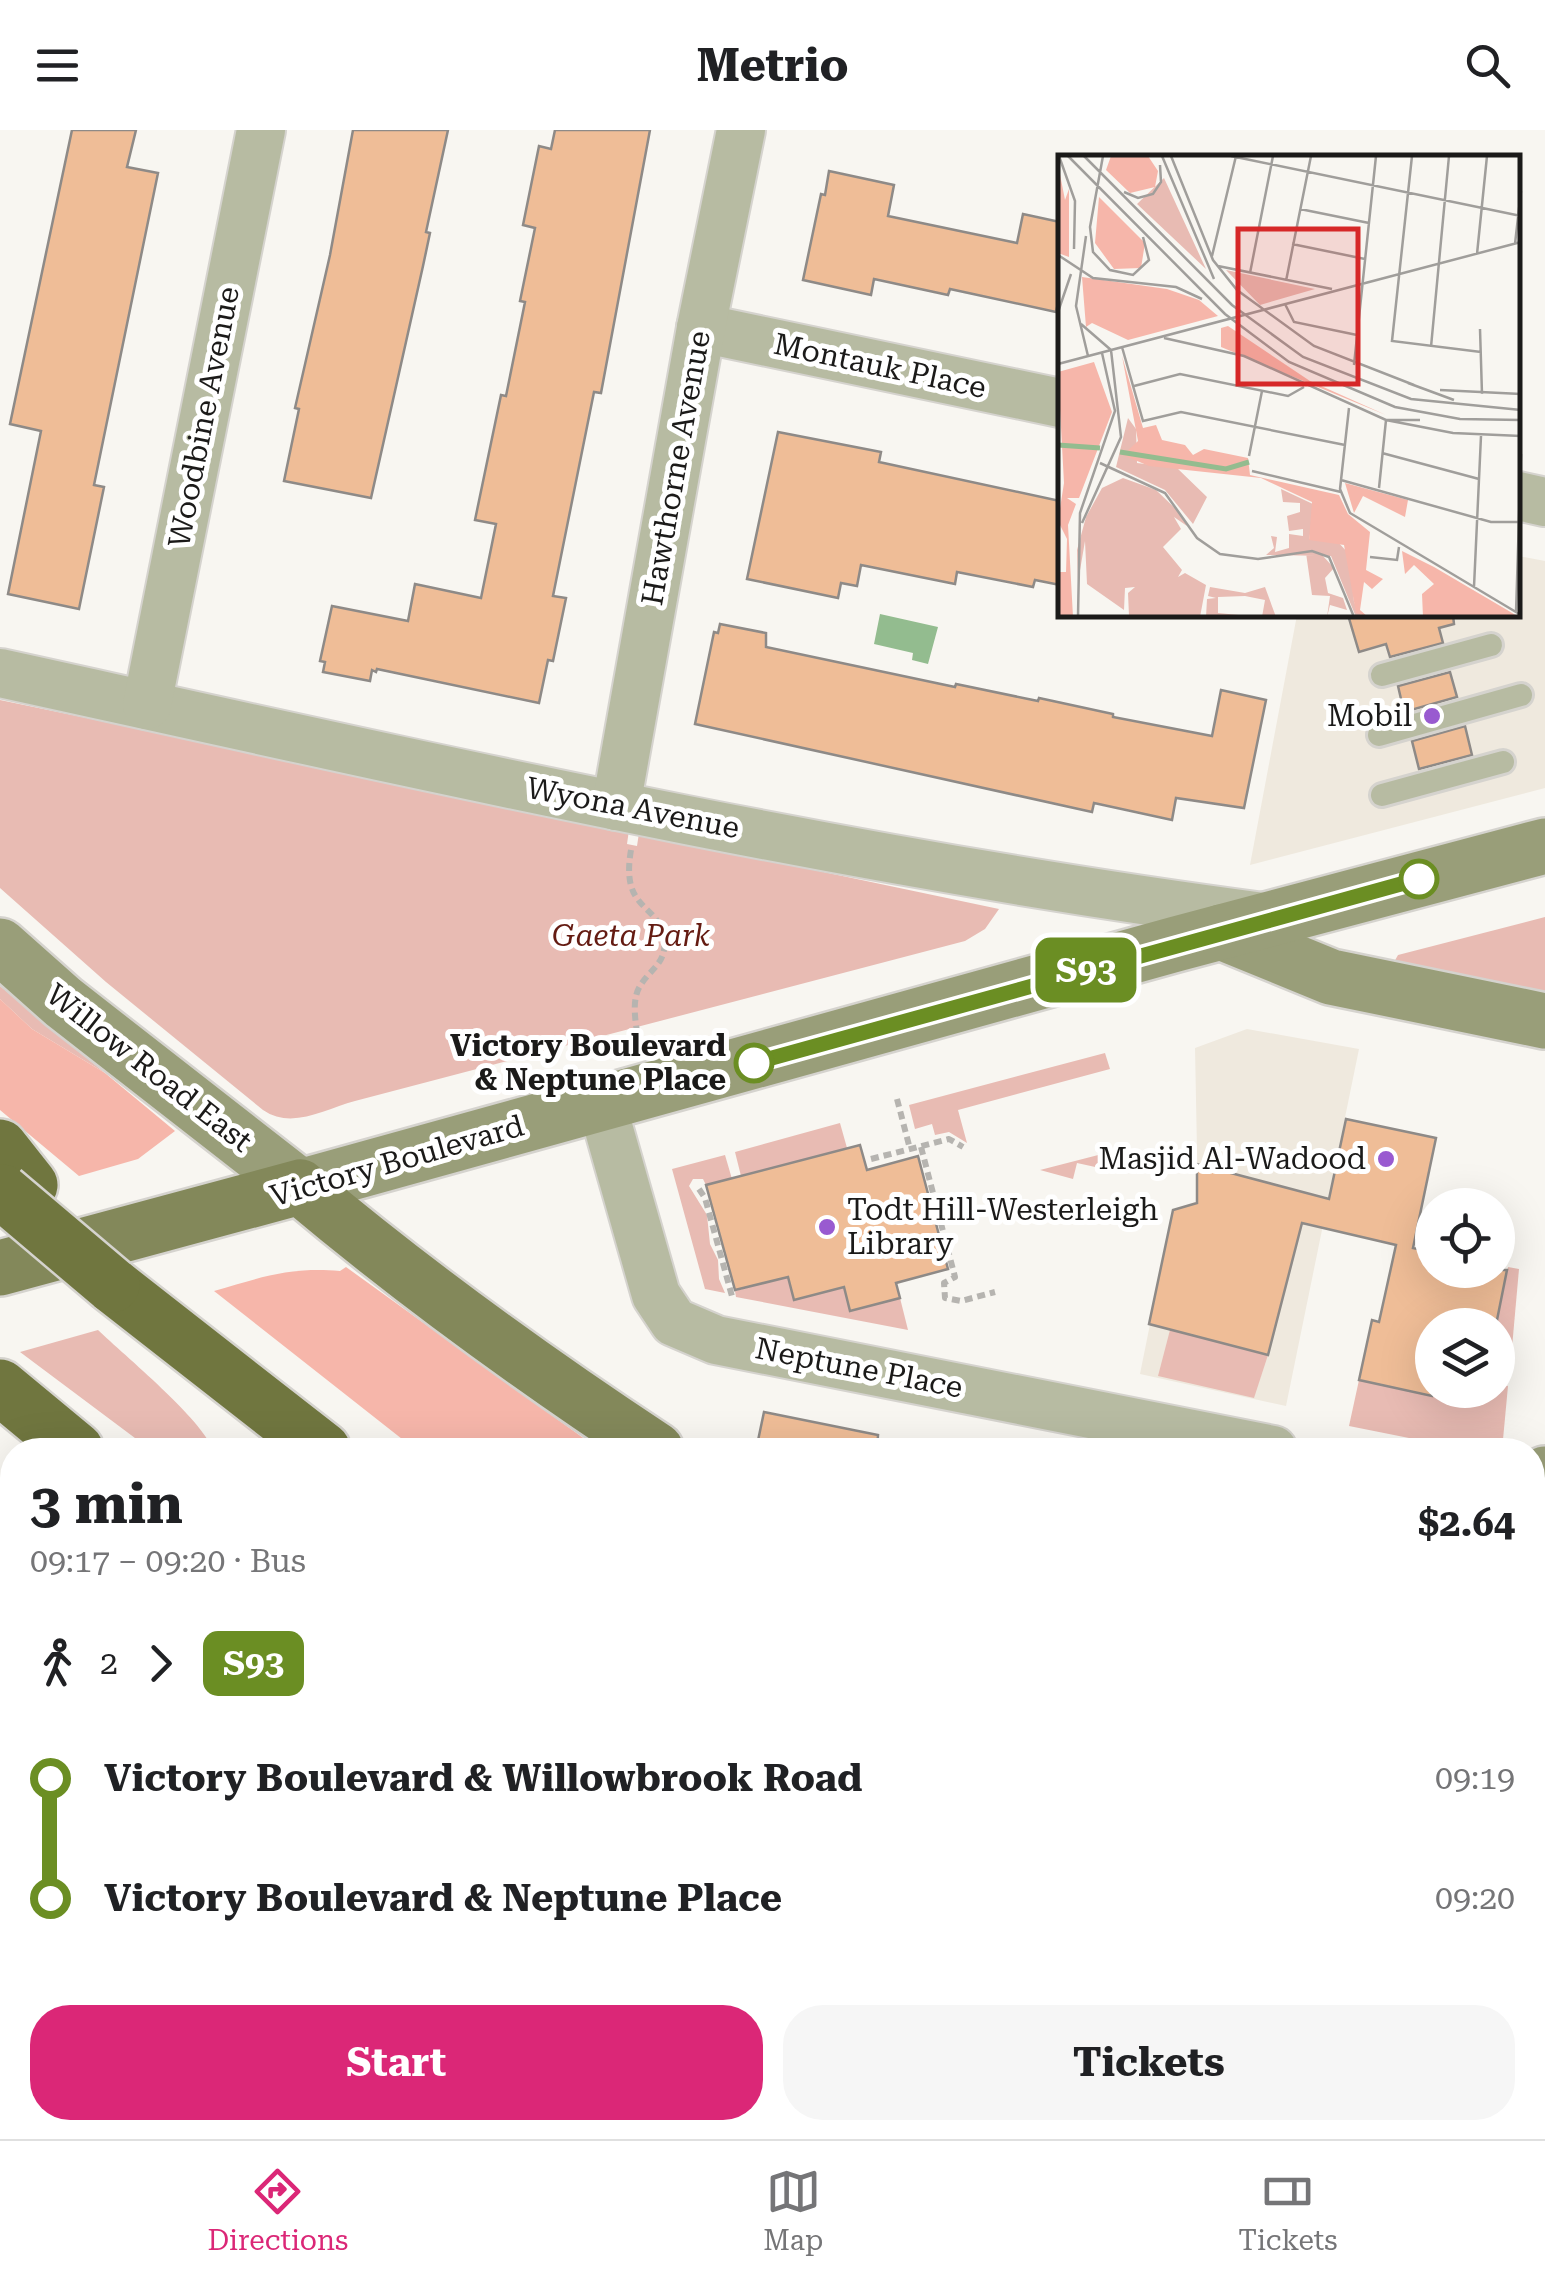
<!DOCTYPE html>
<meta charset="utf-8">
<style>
:root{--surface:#fff;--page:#f6f6f6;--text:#202124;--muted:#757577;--line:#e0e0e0;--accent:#db2777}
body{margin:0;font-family:"Roboto Serif",serif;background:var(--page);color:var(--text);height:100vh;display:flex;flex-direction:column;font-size:38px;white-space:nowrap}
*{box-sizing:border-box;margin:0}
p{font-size:32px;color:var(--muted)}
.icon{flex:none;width:55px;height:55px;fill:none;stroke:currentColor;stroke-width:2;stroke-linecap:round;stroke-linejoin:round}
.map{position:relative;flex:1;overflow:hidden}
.details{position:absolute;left:0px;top:1308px;width:1545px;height:702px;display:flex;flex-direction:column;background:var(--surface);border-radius:40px 40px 0 0;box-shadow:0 10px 40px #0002}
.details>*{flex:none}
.badge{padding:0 20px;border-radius:15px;font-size:35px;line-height:65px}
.controls{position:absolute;left:1415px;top:1058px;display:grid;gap:20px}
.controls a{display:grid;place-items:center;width:100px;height:100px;border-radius:50%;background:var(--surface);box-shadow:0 10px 40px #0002;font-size:50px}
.map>.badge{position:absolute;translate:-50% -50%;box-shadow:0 0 0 5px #fff}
.legs{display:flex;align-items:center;gap:15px;height:110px;padding:0 30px;font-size:32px}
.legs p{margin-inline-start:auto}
.headline{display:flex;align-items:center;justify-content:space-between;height:170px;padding:0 30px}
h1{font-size:55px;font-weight:700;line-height:75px}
.button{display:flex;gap:20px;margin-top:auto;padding:20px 30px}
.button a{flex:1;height:115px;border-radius:40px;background:var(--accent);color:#fff;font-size:40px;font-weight:700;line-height:115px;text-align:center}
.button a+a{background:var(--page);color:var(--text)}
ul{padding:0 30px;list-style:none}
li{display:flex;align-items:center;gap:35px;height:120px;font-size:38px}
li i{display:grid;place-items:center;width:15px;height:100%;margin:0 12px;background:currentColor}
li i::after{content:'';width:25px;height:25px;margin:-12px;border:8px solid;border-radius:50%;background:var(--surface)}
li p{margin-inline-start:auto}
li:first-child i{background:linear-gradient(#0000 50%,currentColor 0)}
li:last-child i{background:linear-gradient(currentColor 50%,#0000 0)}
header{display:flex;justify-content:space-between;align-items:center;height:130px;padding:0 30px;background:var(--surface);font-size:45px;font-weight:700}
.menu{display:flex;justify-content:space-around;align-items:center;height:140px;border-top:2px solid var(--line);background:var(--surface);font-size:28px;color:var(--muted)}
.menu a{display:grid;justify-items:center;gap:5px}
.menu .active{color:var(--accent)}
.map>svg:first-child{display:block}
</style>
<header><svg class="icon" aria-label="menu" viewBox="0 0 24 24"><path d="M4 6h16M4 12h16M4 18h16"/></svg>Metrio<svg class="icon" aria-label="search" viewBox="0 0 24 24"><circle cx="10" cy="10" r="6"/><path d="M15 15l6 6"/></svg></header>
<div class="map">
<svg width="1545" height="2009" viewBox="0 0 1545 2009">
<rect width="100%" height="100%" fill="#f8f6f1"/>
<!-- built -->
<g fill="#efe9de">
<polygon points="1518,426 1545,431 1545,658 1250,735 1297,485 1518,485"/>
<polygon points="1247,899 1359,919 1286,1276 1140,1244 1173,1080 1198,1072 1195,918"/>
</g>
<!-- green -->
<g fill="#e8bbb3">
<path d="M0,570L629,700L627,714L637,716L639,703L999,779L985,799L965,811L355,971C325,979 292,1000 263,980L106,852L0,758Z"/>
<polygon points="1545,787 1545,870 1393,834 1398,825"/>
<polygon points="0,856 105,943 32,899 0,869"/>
<polygon points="1105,923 1110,939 958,980 967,1013 949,1002 935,1005 932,994 915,999 909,975"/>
<polygon points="840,993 847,1018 741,1046 735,1022"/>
<polygon points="1106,1023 1110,1025 1109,1040 1077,1033 1073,1049 1040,1040"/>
<polygon points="725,1025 732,1049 706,1055 703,1049 693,1049 689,1056 707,1085 710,1114 718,1130 719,1149 725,1163 705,1159 672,1039"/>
<polygon points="1508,1137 1519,1139 1510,1240 1498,1238 1496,1195"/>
<polygon points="788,1147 794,1170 844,1157 851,1181 900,1168 908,1200 736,1167 735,1161"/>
<path d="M98,1200C125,1226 202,1289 213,1320H151L20,1222Z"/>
<polygon points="1170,1200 1268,1225 1254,1268 1158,1246"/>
<polygon points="1359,1250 1467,1273 1468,1270 1483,1272 1486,1260 1498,1260 1498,1254 1508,1256 1502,1320 1469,1320 1349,1296"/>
</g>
<!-- forest -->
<g fill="#f6b6aa">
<polygon points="0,869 32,899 105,943 175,1001 138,1029 79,1046 0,980"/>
<path d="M346,1137L600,1320H416L214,1161C263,1147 289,1137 340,1141Z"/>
<polygon points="0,1368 12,1378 12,1589 0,1586"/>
<polygon points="1532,1816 1545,1821 1545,1934 1533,1929"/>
<polygon points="835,1998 970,1998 994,2009 856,2009"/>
</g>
<!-- water -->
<polygon fill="#93bc8f" points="880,484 938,497 928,534 912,530 913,523 874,514"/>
<!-- building -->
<g fill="#efbd97" stroke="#8e8a87" stroke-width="2.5">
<polygon points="72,0 136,0 127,37 158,43 94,355 104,357 79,479 8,464 41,301 10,294"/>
<polygon points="353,0 448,0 426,102 430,103 423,136 371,368 284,351 299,279 295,278 330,125"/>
<polygon points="555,0 650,0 601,263 594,262 553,466 566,468 553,531 548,530 539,573 377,539 376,542 372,540 370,551 323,542 325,532 320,531 332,476 408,491 415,454 481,468 496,394 475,390 501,265 506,266 525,172 520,171 535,98 523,95 539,16 551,19"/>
<polygon points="829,41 894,55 888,86 1017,113 1023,84 1060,92 1060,164 1056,182 950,159 948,165 874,149 871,165 803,150 821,64 825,65"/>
<polygon points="778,302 881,322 879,332 1060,371 1060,455 1035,450 1033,457 957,442 955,454 861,435 857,456 841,453 838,468 747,449"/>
<polygon points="1348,485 1453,485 1454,494 1439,498 1443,513 1390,527 1386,514 1359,522"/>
<polygon points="720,494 766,503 766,517 955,557 956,554 1038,571 1039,568 1113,584 1113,587 1212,606 1221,560 1266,570 1244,678 1176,668 1172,690 1094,673 1092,682 695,594 714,502 718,503"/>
<polygon points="1450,542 1457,567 1404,582 1398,556"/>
<polygon points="1465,596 1472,625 1419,639 1412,611"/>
<polygon points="1346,989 1436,1008 1413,1118 1432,1122 1432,1140 1507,1140 1496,1195 1432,1195 1432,1266 1359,1250 1372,1190 1379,1192 1396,1115 1302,1093 1268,1225 1149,1194 1173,1080 1197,1073 1197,1034 1329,1069"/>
<polygon points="860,1015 867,1040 918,1026 948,1139 896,1153 900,1168 850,1181 844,1157 794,1170 788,1147 735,1160 706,1055"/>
<polygon points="764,1282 878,1305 877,1320 756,1320"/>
</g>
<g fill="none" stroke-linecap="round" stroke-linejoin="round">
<defs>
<g id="lane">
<polyline points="1382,545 1491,515"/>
<polyline points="1379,605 1521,565"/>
<polyline points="1382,665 1503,632"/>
<polyline points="169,2009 171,1998"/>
<polyline points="443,2009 445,1998"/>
</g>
<g id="street">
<polyline points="701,198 1060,273"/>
<polyline points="1518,366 1545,372"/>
<path d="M0,543C419,635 838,731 1263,787"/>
<polyline points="147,575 261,0"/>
<polyline points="616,676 701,198 741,0"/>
<polyline points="602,975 656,1165 674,1192 716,1210 1273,1320"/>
</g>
<g id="secondary">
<polyline points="1221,802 1331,847 1545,891"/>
<polyline points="0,816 63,872 300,1057 1176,814 1545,716"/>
<polyline points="1532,1458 1545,1344"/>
</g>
<g id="primary">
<path d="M0,1138L300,1057C413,1152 533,1239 656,1320"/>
<polyline points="0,1629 12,1633"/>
<polyline points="1532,1782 1545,1787"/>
<polyline points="743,1998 764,2009"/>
</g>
<g id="highway">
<polyline points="0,1017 30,1055"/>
<polyline points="112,1155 323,1320"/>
<polyline points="0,1257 76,1320"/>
<polyline points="1532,1990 1545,1995"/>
<polyline points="1168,1998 1193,2009"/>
</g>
</defs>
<!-- lane casing -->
<use href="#lane" stroke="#d5d3ce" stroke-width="28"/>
<!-- street casing -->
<use href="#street" stroke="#d5d3ce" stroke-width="52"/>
<!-- secondary casing -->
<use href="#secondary" stroke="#d5d3ce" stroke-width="60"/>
<!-- primary casing -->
<use href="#primary" stroke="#d5d3ce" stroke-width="60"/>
<!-- highway casing -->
<use href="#highway" stroke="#d5d3ce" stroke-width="60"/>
<!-- path -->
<g stroke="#b6b4b0" stroke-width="6" stroke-dasharray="8 5" stroke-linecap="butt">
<path d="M631,720C620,783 660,772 664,810C667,833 650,839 640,856C632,869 635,888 637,902"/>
<polyline points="897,969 910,1019"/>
<polyline points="921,1017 955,1147 944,1153 945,1168 961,1171 995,1162"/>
<polyline points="871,1029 949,1009 963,1017"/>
<polyline points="699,1059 705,1068 733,1170"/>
</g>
<!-- lane -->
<use href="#lane" stroke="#b7bba2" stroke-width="22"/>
<!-- street -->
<use href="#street" stroke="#b7bba2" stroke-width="48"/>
<!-- secondary -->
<use href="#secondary" stroke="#999e79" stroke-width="55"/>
<!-- primary -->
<use href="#primary" stroke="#83885a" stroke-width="55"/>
<!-- highway -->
<use href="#highway" stroke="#70763f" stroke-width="55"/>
<defs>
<polyline id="highway-bridge" points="2,1062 112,1155"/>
</defs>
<!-- highway-bridge casing -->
<use href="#highway-bridge" stroke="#d5d3ce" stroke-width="60" stroke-linecap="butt"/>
<!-- highway-bridge -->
<use href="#highway-bridge" stroke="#70763f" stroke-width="55"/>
</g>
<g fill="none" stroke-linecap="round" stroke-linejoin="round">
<defs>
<polyline id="line-1" points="754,933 1419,749"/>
</defs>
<!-- line-1 casing -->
<use href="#line-1" stroke="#fff" stroke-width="22"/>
<!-- line-1 -->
<use href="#line-1" stroke="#6b8e23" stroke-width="15"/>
</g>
<!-- markers -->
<g fill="#995ad0" stroke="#fff" stroke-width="4">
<circle cx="1432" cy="586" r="10"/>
<circle cx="1386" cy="1029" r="10"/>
<circle cx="827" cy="1097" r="10"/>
</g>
<g fill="#fff" stroke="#6b8e23" stroke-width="5">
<circle cx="1419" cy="749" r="18"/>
<circle cx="754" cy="933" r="18"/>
</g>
<g text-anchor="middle" stroke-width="10" stroke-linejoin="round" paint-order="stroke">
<!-- street labels -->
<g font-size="30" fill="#1b1a19" stroke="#fff">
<text transform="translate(880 236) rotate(12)" y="10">Montauk Place</text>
<text transform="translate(204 287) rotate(-79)" y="10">Woodbine Avenue</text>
<text transform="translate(676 338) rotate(-80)" y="10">Hawthorne Avenue</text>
<text transform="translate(633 678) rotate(11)" y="10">Wyona Avenue</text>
<text transform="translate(149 938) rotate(38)" y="10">Willow Road East</text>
<text transform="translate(397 1031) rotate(-16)" y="10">Victory Boulevard</text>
<text transform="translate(859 1238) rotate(11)" y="10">Neptune Place</text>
</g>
<!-- poi labels -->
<g font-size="30" fill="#1b1a19" stroke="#fff" text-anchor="end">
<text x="1412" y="596">Mobil</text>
<text x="1366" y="1039">Masjid Al-Wadood</text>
<text x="847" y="1090" text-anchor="start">Todt Hill-Westerleigh<tspan x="847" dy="34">Library</tspan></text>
</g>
<!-- park labels -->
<g font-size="30" font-style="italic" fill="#641b12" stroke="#fff">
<text x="631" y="816">Gaeta Park</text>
</g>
<!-- stop labels -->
<g font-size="30" font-weight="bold" fill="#1b1a19" stroke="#fff" text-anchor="end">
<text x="726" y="926">Victory Boulevard<tspan x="726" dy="34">&amp; Neptune Place</tspan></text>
</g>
</g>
<!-- overview -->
<g transform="translate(1058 25)">
<rect width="462" height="462" fill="#f8f6f1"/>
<path d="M106,23L148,114L79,49ZM168,115L257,134L202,150ZM70,263L78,274L79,308L119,313L149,342L135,369L107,335L58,312ZM65,323L98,335L122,358L129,371L116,362L123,374L105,392L124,415L120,422L127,418L148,430L142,462L71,461L70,438L77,432L67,433L66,455L29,429L27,386L20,427L19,395L28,362L44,333ZM223,334L257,350L251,385H278L292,400L296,447L304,462H298L273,401L208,400L216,393L213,381L219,382L217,397L231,393V379L245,381V374L231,376L229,361L242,357V348L225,347ZM248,398L265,401L276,413L267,423L270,438L285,443L289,455L272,450L269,462L272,441L254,440ZM152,432L187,438L207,432L218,462H204L207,445L187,441L160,442V458L201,462H148L149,444L158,443L150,441Z" fill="#e8bbb3"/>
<path d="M53,1H90L100,16L97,32L72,38L48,15ZM0,9L7,45L11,34V102L0,98ZM41,42L87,88L83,113L56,114L37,88ZM24,122L109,134L141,145L160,161L70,185L34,168L28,172ZM170,171L252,226L328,260L163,192V173ZM64,201L85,273L98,270L104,285L127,290L135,300L146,294L190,303L192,320L281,340L290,359L312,377L308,415L325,424L314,434L306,427L302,455L310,462L298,458L286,390L251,385L254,347L203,323L91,311L65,300L80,286ZM36,207L54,257L21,343H9L18,349L10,370L15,462H0V417H8L9,384L0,366L6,328L0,217ZM287,328L350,345L347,362L305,341L296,358ZM344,396L376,412L461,462H365L364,439L376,429L356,410L347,419Z" fill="#f6b6aa"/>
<path fill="none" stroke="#93bc8f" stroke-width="5" d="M0,290L42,293M62,297L168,314L191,307"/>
<path fill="none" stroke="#a09e9b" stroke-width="2.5" d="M1,1L17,46L16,94M10,1L167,159L231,207L337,252L402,264L463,265M26,1L174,150L245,202L353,244L463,255M45,1L32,72L35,97L52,115L75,120L91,105L85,82M104,1L156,124M113,1L155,105L179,135L256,191L356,230M173,1L463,61M354,1L334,186L423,197M66,37L80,43L95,39L103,27L102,10M242,54L311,68M28,81L18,151L30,201M234,89L307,104M457,89L463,36M419,99L429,1M0,100L35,123L118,132L144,144M154,101L178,1M160,111L274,134M192,118L215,1M228,126L253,1M227,149L236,167L299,180M0,157L13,119M23,169L53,195M422,174L424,239M106,183L186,201L328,265L395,278L463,281M64,192L85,266L123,257L287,290M373,192L391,1M0,209L463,87M296,210L318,1M350,228L396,245M76,231L122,219L230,241L246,232M382,235L463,239M291,253L282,334L292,358L463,460M328,265H362M324,298L421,324M191,301L204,236M42,308L107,338L139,383L162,399L200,404L254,396L271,402L296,462M194,316L283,337M283,325L433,367H463M321,333L328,265M24,368L63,282L53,195M312,402L339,405L341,392M416,432L423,281M458,458L463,299M20,462L22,358L57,256L44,198"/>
<path fill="#d62828" fill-opacity="0.15" stroke="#d62828" stroke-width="5" d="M180,74H300V229H180Z"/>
<rect width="462" height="462" fill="none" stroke="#1b1a19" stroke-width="5"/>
</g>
</svg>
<div class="controls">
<a><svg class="icon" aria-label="locate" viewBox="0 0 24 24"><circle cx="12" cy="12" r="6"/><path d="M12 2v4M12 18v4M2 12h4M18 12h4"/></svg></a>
<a><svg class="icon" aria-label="layers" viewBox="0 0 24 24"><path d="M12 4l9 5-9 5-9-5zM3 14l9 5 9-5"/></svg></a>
</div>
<b class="badge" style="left:1086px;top:840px;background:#6b8e23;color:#fff">S93</b>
<section class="details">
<div class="headline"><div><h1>3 min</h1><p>09:17 – 09:20 · Bus</p></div><b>$2.64</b></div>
<div class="legs"><svg class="icon" aria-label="walk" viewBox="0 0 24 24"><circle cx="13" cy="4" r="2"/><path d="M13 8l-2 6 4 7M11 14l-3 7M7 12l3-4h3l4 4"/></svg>2<svg class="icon" aria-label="forward" viewBox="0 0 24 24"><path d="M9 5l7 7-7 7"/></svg><b class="badge" style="background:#6b8e23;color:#fff">S93</b></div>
<ul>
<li><i style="color:#6b8e23"></i><b>Victory Boulevard &amp; Willowbrook Road</b><p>09:19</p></li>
<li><i style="color:#6b8e23"></i><b>Victory Boulevard &amp; Neptune Place</b><p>09:20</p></li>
</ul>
<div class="button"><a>Start</a><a>Tickets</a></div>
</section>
</div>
<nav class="menu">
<a class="active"><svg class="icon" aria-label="directions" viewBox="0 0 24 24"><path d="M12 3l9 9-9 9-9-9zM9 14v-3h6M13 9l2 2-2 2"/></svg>Directions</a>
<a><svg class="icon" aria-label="map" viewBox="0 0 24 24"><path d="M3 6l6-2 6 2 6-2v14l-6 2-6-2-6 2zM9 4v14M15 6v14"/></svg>Map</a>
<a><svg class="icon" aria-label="tickets" viewBox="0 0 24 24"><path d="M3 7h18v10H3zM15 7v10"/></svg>Tickets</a>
</nav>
